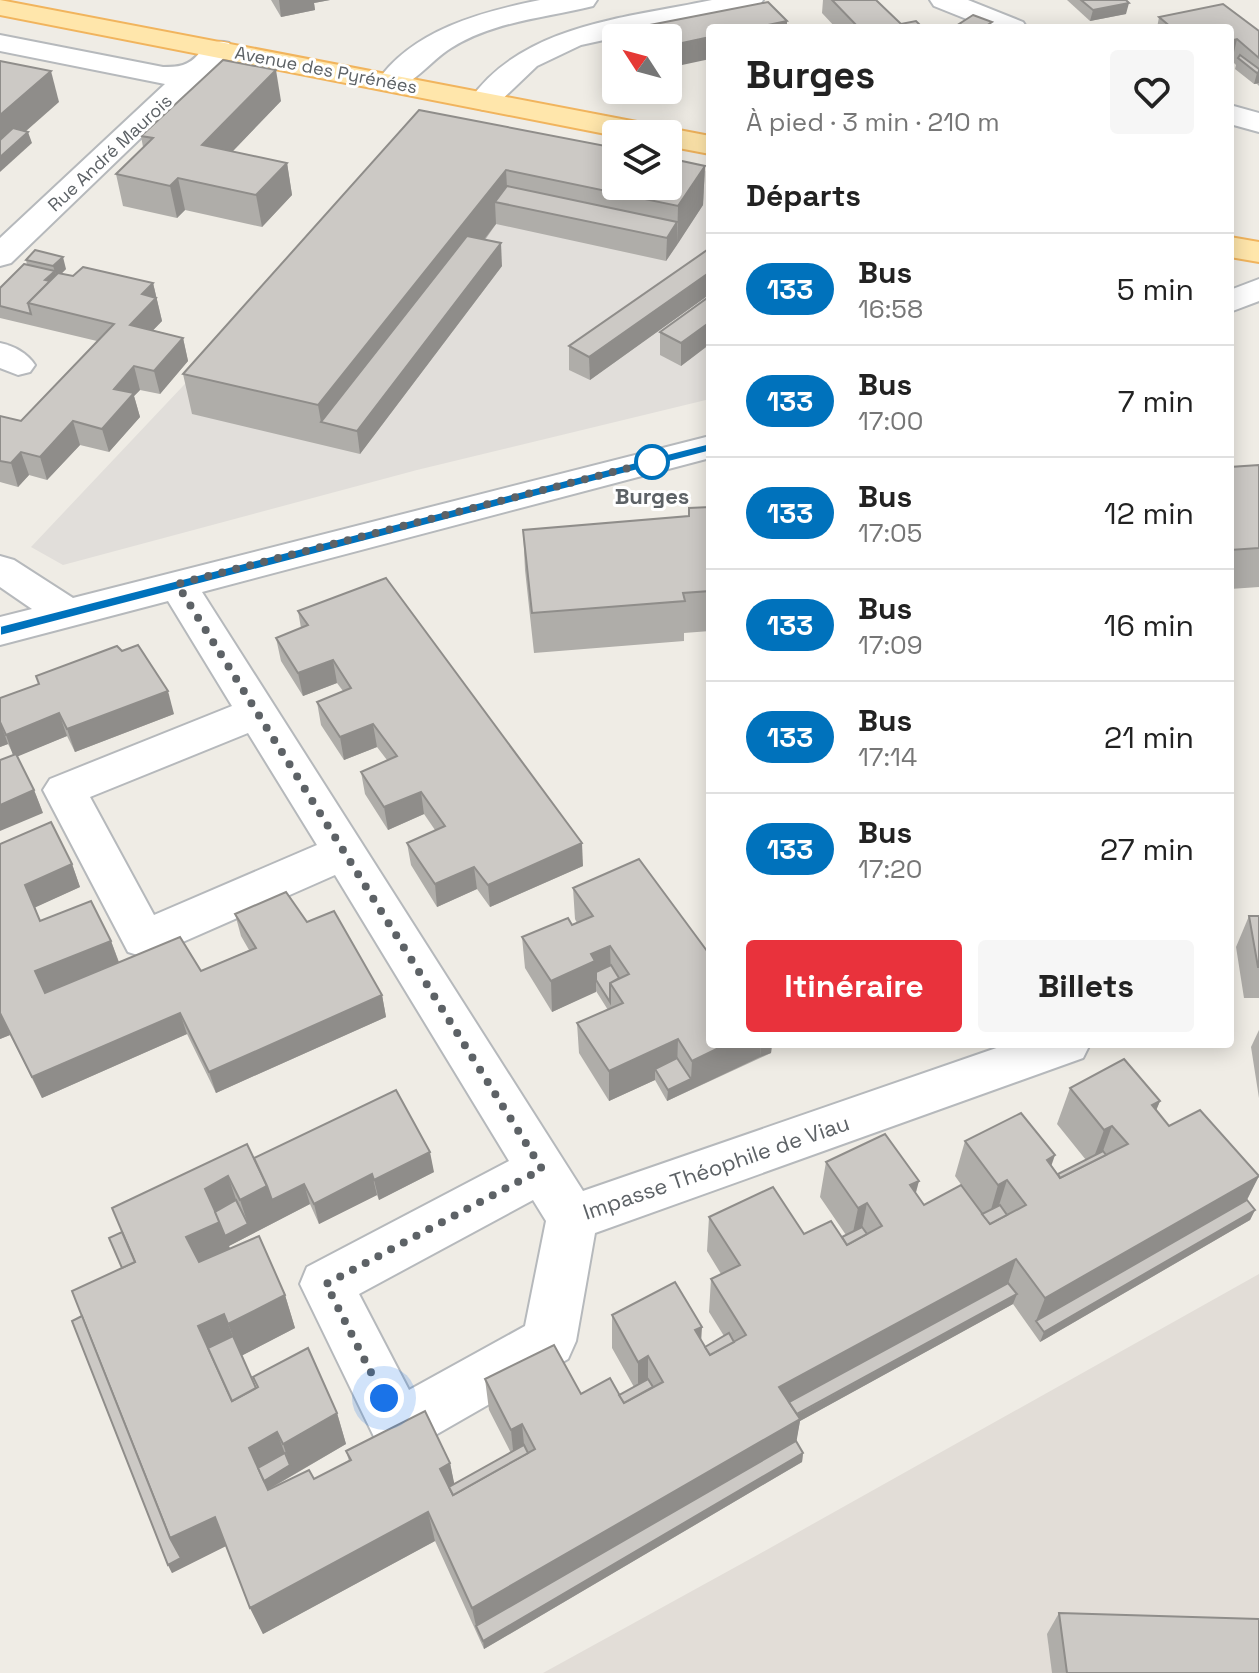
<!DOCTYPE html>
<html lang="fr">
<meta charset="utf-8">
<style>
:root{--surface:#fff;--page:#f6f6f6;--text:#222;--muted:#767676;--line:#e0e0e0;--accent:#e9323c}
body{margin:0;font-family:"Space Grotesk",sans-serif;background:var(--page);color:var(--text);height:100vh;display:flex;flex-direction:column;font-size:30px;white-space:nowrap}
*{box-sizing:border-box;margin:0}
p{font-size:26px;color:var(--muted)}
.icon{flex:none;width:44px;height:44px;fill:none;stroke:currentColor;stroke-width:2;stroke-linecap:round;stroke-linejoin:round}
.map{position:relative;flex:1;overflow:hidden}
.details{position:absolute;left:706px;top:24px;width:528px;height:1024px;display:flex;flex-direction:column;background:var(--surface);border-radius:8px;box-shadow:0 4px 20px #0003}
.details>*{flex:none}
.badge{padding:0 16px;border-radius:26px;font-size:28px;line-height:52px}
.needle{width:52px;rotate:306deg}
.fabs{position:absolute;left:602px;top:24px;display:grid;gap:16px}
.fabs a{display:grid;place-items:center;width:80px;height:80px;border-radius:8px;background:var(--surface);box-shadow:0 4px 20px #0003;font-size:40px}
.you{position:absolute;width:40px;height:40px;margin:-20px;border:6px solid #fff;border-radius:50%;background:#1a73e8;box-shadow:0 0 0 12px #1a73e833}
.map>.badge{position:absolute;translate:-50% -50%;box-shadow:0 0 0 4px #fff}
h2{padding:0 40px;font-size:30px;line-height:72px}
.round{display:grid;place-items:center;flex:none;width:84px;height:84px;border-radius:8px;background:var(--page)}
.overview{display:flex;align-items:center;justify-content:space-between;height:136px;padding:0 40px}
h1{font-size:38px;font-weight:800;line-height:60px}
.button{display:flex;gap:16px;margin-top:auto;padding:16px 40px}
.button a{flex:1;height:92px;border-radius:8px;background:var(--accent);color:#fff;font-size:32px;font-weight:800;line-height:92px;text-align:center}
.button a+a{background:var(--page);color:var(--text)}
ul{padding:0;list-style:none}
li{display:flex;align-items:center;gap:24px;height:112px;padding:0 40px;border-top:2px solid var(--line)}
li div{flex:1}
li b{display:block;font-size:30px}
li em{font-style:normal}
li .badge{min-width:88px;font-weight:700;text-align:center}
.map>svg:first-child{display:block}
</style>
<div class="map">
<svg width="1259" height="1673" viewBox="0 0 1259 1673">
<rect width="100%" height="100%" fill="#efece5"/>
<!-- industrial -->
<polygon fill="#e1deda" points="426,114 616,186 668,186 668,163 710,172 710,399 417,470 63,565 31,547 216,351"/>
<!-- education -->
<polygon fill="#e2ddd7" points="1259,1274 1259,1673 543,1673 761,1553"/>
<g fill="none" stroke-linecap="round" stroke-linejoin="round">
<defs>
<g id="minor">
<path d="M540,0H597L593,6C545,18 494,21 451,48C429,61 406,96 380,89L376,83C412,30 481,12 540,0Z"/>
<path d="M712,0H763L759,6L581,45L537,66L494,107L484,110L474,107L469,101C522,24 628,18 712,0Z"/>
<polygon points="930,0 968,0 1023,22 1027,28 989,28 934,6"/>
<path d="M0,35L163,67C169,67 177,67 183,65C204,58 201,36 229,43L233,49L11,263L0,266V238L165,84L0,51Z"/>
<polygon points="1230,105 1259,113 1259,132 1230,124"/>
<polygon points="1259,279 1259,301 1230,312 1230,290"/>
<path d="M0,343C14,346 27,353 35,365L30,372L18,375L0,368Z"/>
<path d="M710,436V458L202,592L583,1191L1008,1044H1090L1083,1058L595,1233L576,1341L568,1359L418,1445L398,1453L378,1445L300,1284L307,1267L509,1161L335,875L160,952L144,957L128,952L43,790L50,779L232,706L168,601L0,645V617L32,609L0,587V556L14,560L73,598ZM248,733L317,845L154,915L90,797ZM533,1200L546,1221L525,1326L409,1390L359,1294Z"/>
</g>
<g id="major">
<polygon points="0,0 710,136 710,154 668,146 668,134 616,136 0,15"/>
<polygon points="1230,237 1259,242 1259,262 1230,257"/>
</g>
</defs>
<!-- minor casing -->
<use href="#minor" stroke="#b6b9bc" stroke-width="4"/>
<!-- major casing -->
<use href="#major" stroke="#f1b45d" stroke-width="4"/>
<!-- minor -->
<use href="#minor" fill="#fff" fill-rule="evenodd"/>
<!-- major -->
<use href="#major" fill="#ffe6ab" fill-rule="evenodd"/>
</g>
<!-- wall -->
<g fill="#afada9">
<polygon points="271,0 330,0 314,3 315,10 281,17"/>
<polygon points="823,0 876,0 901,24 923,28 836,28 822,13"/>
<polygon points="1067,0 1126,0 1126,14 1090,21"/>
<polygon points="1159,17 1259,31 1259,86 1257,84 1254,84 1235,69 1236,65 1232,61 1230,28 1157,28"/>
<polygon points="609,33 616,38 616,64 609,55"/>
<polygon points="281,101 232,152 287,163 292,195 262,227 185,210 177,218 123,206 116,174 143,147 141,136"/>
<polygon points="419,110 705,166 703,205 666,261 496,224 485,240 502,266 360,454 192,414 183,374"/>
<polygon points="710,248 710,294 590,380 569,370 569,346"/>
<polygon points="26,260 66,269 61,274 73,276 153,283 162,321 153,330 183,338 188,361 160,394 140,390 134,396 140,417 109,452 80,445 47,480 29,475 18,487 0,482 0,416 21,421 97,341 0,318 0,288 27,265"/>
<polygon points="710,296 710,344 681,366 660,355 660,332"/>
<polygon points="1259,465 1259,587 1230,589 1230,467"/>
<polygon points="710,507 710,631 684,633 684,641 534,653 525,570 523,530 688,516 689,508"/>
<polygon points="298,611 583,866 490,907 477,889 437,907 411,865 407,843 435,830 424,814 388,830 365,794 361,772 387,760 377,747 344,760 321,725 317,702 343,691 337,683 303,696 281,661 276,638 301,628"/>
<polygon points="0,698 174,714 75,752 67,736 17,756 34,790 43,813 8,744 0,747"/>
<polygon points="0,844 72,864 80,887 35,907 40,921 111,941 119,962 201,971 249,950 241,936 235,914 307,922 382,995 386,1017 216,1093 187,1034 42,1098 10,1035 0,1039"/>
<polygon points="573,888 772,1044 771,1053 667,1101 655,1080 609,1101 579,1053 577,1023 608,1010 596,991 552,1012 525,968 522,937 577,923 575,919"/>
<polygon points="1249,916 1259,916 1259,998 1244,998 1236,947"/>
<polygon points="1259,1030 1259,1098 1251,1047"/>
<polygon points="1070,1088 1160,1101 1156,1110 1169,1126 1259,1176 1247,1200 1255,1210 1250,1220 1040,1342 1013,1304 800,1421 796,1441 803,1453 802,1462 484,1649 435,1541 263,1634 250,1608 226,1546 172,1573 168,1565 82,1316 122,1268 122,1232 254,1158 434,1172 379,1200 377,1195 319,1224 310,1204 229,1246 230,1248 285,1295 295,1328 241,1356 256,1388 337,1413 346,1444 268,1490 314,1479 349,1461 346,1451 450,1463 454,1484 511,1453 489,1410 485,1379 581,1394 619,1395 634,1387 612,1348 612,1315 701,1341 705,1347 724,1336 709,1312 711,1279 721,1274 707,1251 709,1217 804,1234 842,1237 846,1235 820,1197 826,1162 916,1194 924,1205 982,1214 955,1176 965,1141 1052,1166 1058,1174 1086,1160 1057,1124"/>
<polygon points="1059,1613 1259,1673 1052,1673 1047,1634"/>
</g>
<!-- shaded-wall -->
<g fill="#8f8d8a">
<polygon points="279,0 330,0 314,3 315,10 281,17"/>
<polygon points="1129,3 1126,14 1090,21 1093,10"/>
<polygon points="787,21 787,28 753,28"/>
<polygon points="710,37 710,59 668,68 668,46"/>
<polygon points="1237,39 1232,61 1230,61 1230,41"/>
<polygon points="276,70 281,101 208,177 202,145"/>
<polygon points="51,71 59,102 0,154 0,115"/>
<polygon points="1259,72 1259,83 1254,84 1257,73"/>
<polygon points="28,132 32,143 0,172 0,157"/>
<polygon points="287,163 292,195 262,227 256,195"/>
<polygon points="705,166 703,205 677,245 678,206"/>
<polygon points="506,170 508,205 495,202 496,224 339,426 321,422 318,405"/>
<polygon points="178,178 185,210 177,218 170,186"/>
<polygon points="677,222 677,245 666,261 667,238"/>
<polygon points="501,243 502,266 360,454 357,431"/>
<polygon points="63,257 66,269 57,278 53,266"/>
<polygon points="55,271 58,283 45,280"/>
<polygon points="710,272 710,294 590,380 589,357"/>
<polygon points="153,283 162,321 136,348 130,325 142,294"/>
<polygon points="710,322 710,344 681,366 681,343"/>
<polygon points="183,338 188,361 160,394 154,371"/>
<polygon points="134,366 140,390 134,396 140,417 109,452 102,429 114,389"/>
<polygon points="73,421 80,445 47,480 40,457"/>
<polygon points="21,452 29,475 18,487 11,463"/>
<polygon points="333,660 337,683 303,696 298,673"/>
<polygon points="168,691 174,714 75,752 67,729"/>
<polygon points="59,713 67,736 14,758 6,735"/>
<polygon points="0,722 8,744 0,747"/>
<polygon points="373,724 377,747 344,760 340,737"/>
<polygon points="34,790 43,813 0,831 0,805"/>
<polygon points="421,792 424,814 388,830 384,807"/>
<polygon points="582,843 583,866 490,907 488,885"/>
<polygon points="72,864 80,887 34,908 25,885"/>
<polygon points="474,867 477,889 437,907 435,884"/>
<polygon points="111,941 119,963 44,993 35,971"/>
<polygon points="610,946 611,977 596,980 596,992 552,1012 551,981 591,954"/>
<polygon points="382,995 386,1017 216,1093 209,1072"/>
<polygon points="0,1013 10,1035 0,1039"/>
<polygon points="180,1013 187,1034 42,1098 32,1077"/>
<polygon points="678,1039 677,1069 655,1069 655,1080 609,1101 609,1071"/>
<polygon points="727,1044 761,1044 760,1057 667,1101 668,1090 691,1079 692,1061"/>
<polygon points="766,1044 772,1044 771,1053 760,1057 761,1046"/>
<polygon points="1160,1101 1146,1135 1152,1105"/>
<polygon points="1112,1126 1099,1162 1091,1165 1104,1130"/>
<polygon points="430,1152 434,1172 379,1200 374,1180"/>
<polygon points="1055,1155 1043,1190 1047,1160"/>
<polygon points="372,1174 377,1195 319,1224 314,1204"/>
<polygon points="228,1176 240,1211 248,1224 240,1200 267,1186 304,1184 310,1204 229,1246 232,1256 199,1271 186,1237 205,1189"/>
<polygon points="1259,1176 1241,1211 1036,1321 1032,1331 1045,1298"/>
<polygon points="1007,1180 996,1215 988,1220 998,1185"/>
<polygon points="919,1181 910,1215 910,1185"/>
<polygon points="867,1203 860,1238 851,1242 858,1208"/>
<polygon points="1255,1210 1250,1220 1040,1342 1044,1332"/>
<polygon points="1016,1259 1005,1293 776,1409 779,1387"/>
<polygon points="1017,1294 1013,1304 800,1421 795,1450 476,1626 472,1608 784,1422"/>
<polygon points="285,1295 295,1328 241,1356 228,1324"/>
<polygon points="224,1314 237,1346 212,1358 198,1326"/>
<polygon points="702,1327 700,1359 695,1330"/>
<polygon points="648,1356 648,1388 638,1393 638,1362"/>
<polygon points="337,1413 346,1444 267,1490 264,1481 290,1465 283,1444"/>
<polygon points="522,1424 525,1454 514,1460 511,1430"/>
<polygon points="277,1432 288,1462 262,1477 249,1448"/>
<polygon points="803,1453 802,1462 484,1649 483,1641"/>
<polygon points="450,1463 456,1492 448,1497 440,1469"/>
<polygon points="428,1512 435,1541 263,1634 250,1608"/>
<polygon points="215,1517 228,1545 172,1573 168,1565 170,1538"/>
</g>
<!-- building -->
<g fill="#ccc9c5" stroke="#8f8d8a" stroke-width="2">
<polygon points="832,0 876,0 901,24 916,21 923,28 859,28"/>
<polygon points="1081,0 1126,0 1129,3 1093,10"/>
<polygon points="768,2 787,21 753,28 710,28 710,37 668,46 668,38 616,38 616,42 609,33"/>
<polygon points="1223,4 1259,31 1259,58 1237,39 1230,41 1230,28 1192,28 1188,25 1172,28 1159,17"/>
<polygon points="973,15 992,22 983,28 969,28 959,24"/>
<polygon points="1240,55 1259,69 1259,72 1257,73 1238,58"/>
<polygon points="223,60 276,70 202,145 287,163 256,195 178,178 170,186 116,174 153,138 141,136"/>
<polygon points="0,61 51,71 0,115"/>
<polygon points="419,110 616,148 616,186 668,186 668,158 705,166 678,206 506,170 318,405 183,374"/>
<polygon points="13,128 28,132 0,157 0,140"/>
<polygon points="507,186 677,222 667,238 495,202"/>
<polygon points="467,236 501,243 357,431 321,422"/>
<polygon points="710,248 710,272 589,357 569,346"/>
<polygon points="35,250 63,257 53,266 26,260"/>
<polygon points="24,264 55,271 45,280 50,281 28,303 31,314 0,306 0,288"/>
<polygon points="83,267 153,283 142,294 156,298 130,325 183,338 154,371 134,366 114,389 134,393 102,429 73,421 40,457 21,452 11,463 0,461 0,416 21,421 114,324 28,303 58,273 73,276"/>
<polygon points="710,296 710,322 681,343 660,332"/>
<polygon points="1259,465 1259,548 1230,550 1230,467"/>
<polygon points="710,507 710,591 683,593 685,601 532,613 523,530 689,516 689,508"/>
<polygon points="386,578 582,843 488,885 474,867 435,884 407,843 445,826 421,792 384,807 361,772 397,756 373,724 340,737 317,702 351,688 333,660 298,673 276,638 308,625 298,611"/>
<polygon points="138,645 168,691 67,729 59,713 6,735 0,722 0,698 39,684 36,676 117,646 122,651"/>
<polygon points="16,754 34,790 0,805 0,760"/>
<polygon points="51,822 72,864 25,885 40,921 91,901 111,941 35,971 45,993 180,937 201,971 256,948 235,914 286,892 307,922 334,911 382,995 209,1072 180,1013 32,1077 0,1013 0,844"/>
<polygon points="639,859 710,955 710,1044 727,1044 692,1061 678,1039 609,1071 577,1023 623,1003 610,983 629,974 610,946 591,954 595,961 551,981 522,937 568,918 572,925 593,916 573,888"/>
<polygon points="1249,916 1259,916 1259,967 1258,967"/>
<polygon points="611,965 619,978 610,983 610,1002 596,980 596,972"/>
<polygon points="677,1058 691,1079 668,1090 655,1069"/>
<polygon points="1124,1059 1160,1101 1152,1105 1169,1126 1200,1110 1259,1176 1045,1298 1016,1259 779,1387 800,1419 472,1608 428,1512 250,1608 215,1517 170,1538 72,1291 135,1262 112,1208 247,1144 267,1186 240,1200 228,1176 205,1189 220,1222 186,1237 199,1262 259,1236 285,1295 228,1324 224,1314 198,1326 232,1401 258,1387 253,1377 308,1348 337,1413 283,1444 277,1432 249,1448 268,1490 309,1470 314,1479 351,1460 346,1451 425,1411 450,1463 440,1469 453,1495 535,1449 522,1424 511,1430 485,1379 554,1345 581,1394 610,1378 624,1403 663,1382 648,1356 638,1362 612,1315 675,1282 702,1327 695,1330 710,1355 746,1335 711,1279 740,1265 709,1217 773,1187 804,1234 831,1221 847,1245 882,1226 867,1203 858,1208 826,1162 885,1134 919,1181 910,1185 924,1205 961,1185 990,1224 1026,1205 1007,1180 998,1185 965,1141 1021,1113 1055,1155 1047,1160 1060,1178 1128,1144 1112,1126 1104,1130 1070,1088"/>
<polygon points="396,1090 430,1152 374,1180 372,1174 314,1204 304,1184 272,1200 267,1186 254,1158"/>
<polygon points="1103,1151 1106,1155 1060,1178 1058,1174"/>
<polygon points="236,1200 248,1224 225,1236 215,1212"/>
<polygon points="1247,1200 1255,1210 1044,1332 1036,1321"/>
<polygon points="1000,1205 1007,1215 990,1224 982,1214"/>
<polygon points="862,1227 867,1234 847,1245 842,1237"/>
<polygon points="122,1232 135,1262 122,1268 109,1238"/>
<polygon points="1008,1283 1017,1294 797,1414 789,1402"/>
<polygon points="82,1316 170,1538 181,1558 168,1565 72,1321"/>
<polygon points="729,1333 734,1342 710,1355 705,1347"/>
<polygon points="233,1336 256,1388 232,1401 208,1348"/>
<polygon points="648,1379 653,1387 624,1403 619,1395"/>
<polygon points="796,1441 803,1453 483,1641 476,1626"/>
<polygon points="524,1445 528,1453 453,1495 449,1487"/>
<polygon points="285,1453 290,1465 264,1481 258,1468"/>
<polygon points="1059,1613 1259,1619 1259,1673 1067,1673"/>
</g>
<!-- line -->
<polygon fill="#0072bc" stroke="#fff" stroke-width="2" points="710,443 715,444 715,450 0,636 0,626"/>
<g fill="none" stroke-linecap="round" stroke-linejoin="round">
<!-- walk -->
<polyline stroke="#5d6266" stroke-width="8" stroke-dasharray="0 14.4" points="384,1398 326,1284 542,1169 177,584 652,462"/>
</g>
<!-- markers -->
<circle fill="#fff" stroke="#0072bc" stroke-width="4" cx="652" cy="462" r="16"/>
<g text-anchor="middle" stroke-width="6" stroke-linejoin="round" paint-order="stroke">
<!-- far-street labels -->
<g font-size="18" fill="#5d6266" stroke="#fff">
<text transform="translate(326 70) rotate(11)" y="6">Avenue des Pyrénées</text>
<text transform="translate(110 153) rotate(-43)" y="6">Rue André Maurois</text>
</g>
<!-- stop labels -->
<g font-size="22" font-weight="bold" fill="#5d6266" stroke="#fff">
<text x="652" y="504">Burges</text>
</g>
<!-- street labels -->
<g font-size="22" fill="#5d6266" stroke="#fff">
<text transform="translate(716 1167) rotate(-19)" y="8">Impasse Théophile de Viau</text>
</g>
</g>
</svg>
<div class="fabs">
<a><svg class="needle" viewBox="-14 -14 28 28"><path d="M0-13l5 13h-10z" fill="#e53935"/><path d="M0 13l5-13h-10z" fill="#767676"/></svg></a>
<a><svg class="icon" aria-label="layers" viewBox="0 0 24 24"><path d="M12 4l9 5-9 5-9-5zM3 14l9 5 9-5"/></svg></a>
</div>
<div class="you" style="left:384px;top:1398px"></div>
<section class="details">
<div class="overview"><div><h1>Burges</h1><p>À pied · 3 min · 210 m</p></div><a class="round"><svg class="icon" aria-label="heart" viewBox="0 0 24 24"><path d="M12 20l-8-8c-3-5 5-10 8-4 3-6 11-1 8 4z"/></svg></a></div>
<h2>Départs</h2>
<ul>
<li><span class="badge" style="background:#0072bc;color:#fff">133</span><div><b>Bus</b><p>16:58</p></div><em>5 min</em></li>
<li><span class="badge" style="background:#0072bc;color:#fff">133</span><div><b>Bus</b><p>17:00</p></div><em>7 min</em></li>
<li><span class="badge" style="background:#0072bc;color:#fff">133</span><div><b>Bus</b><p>17:05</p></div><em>12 min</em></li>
<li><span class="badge" style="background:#0072bc;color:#fff">133</span><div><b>Bus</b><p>17:09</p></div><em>16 min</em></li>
<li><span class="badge" style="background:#0072bc;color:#fff">133</span><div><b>Bus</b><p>17:14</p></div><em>21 min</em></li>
<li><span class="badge" style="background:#0072bc;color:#fff">133</span><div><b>Bus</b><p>17:20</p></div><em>27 min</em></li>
</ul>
<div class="button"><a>Itinéraire</a><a>Billets</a></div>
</section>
</div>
